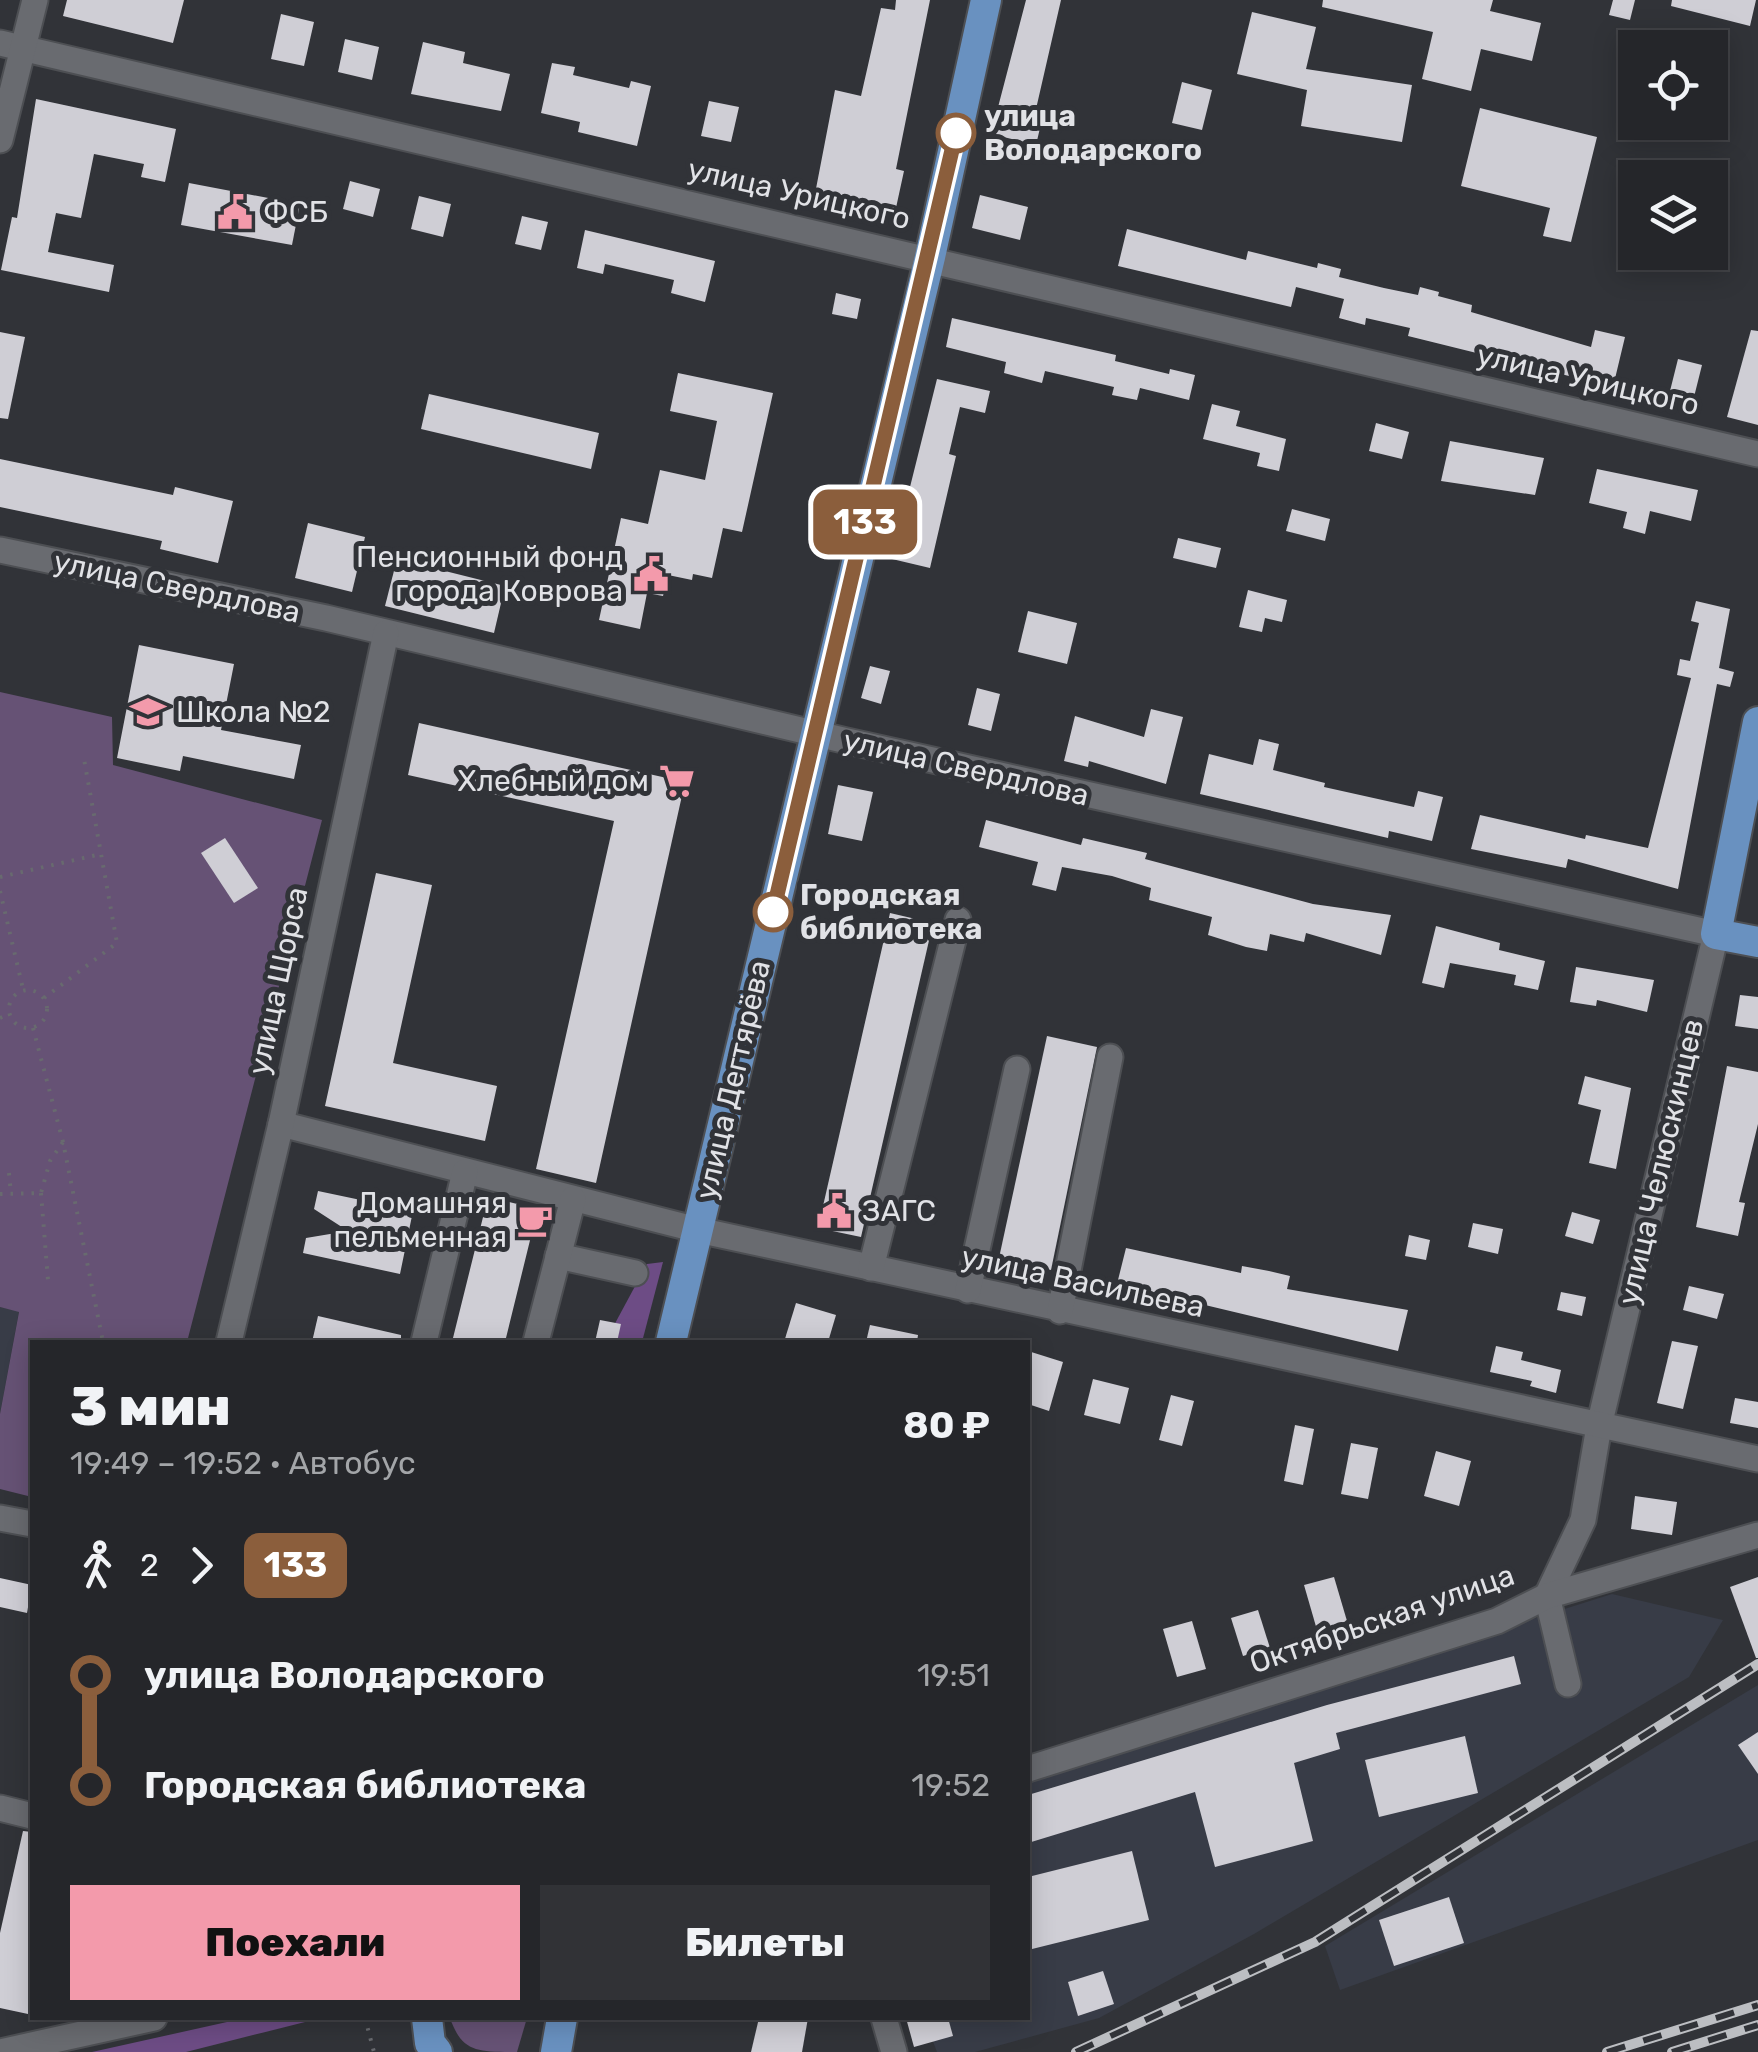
<!DOCTYPE html>
<html lang="ru">
<meta charset="utf-8">
<style>
:root{--surface:#25262a;--page:#313236;--text:#f1f3f6;--muted:#a3a5a8;--line:#424347;--accent:#f39aab}
body{margin:0;font-family:Rubik,sans-serif;background:var(--page);color:var(--text);height:100vh;display:flex;flex-direction:column;font-size:38px;white-space:nowrap}
*{box-sizing:border-box;margin:0}
p{font-size:32px;color:var(--muted)}
.icon{flex:none;width:55px;height:55px;fill:none;stroke:currentColor;stroke-width:2;stroke-linecap:round;stroke-linejoin:round}
.map{position:relative;flex:1;overflow:hidden}
.details{position:absolute;left:30px;top:1340px;width:1000px;height:680px;display:flex;flex-direction:column;background:var(--surface);border-radius:0px;box-shadow:0 5px 25px #0003,0 0 0 2px var(--line)}
.details>*{flex:none}
.badge{padding:0 20px;border-radius:15px;font-size:35px;line-height:65px}
.fabs{position:absolute;left:1618px;top:30px;display:grid;gap:20px}
.fabs a{display:grid;place-items:center;width:110px;height:110px;border-radius:0px;background:var(--surface);box-shadow:0 5px 25px #0003,0 0 0 2px var(--line);font-size:50px}
.map>.badge{position:absolute;translate:-50% -50%;box-shadow:0 0 0 5px #fff}
.legs{display:flex;align-items:center;gap:15px;height:110px;padding:0 40px;font-size:32px}
.legs p{margin-inline-start:auto}
.summary{display:flex;align-items:center;justify-content:space-between;height:170px;padding:0 40px}
h1{font-size:55px;font-weight:800;line-height:75px}
.action{display:flex;gap:20px;margin-top:auto;padding:20px 40px}
.action a{flex:1;height:115px;border-radius:0px;background:var(--accent);color:#111;font-size:40px;font-weight:800;line-height:115px;text-align:center}
.action a+a{background:var(--page);color:var(--text)}
ul{padding:0 40px;list-style:none}
li{display:flex;align-items:center;gap:35px;height:110px;font-size:38px}
li i{display:grid;place-items:center;width:15px;height:100%;margin:0 12px;background:currentColor}
li i::after{content:'';width:25px;height:25px;margin:-12px;border:8px solid;border-radius:50%;background:var(--surface)}
li p{margin-inline-start:auto}
li:first-child i{background:linear-gradient(#0000 50%,currentColor 0)}
li:last-child i{background:linear-gradient(currentColor 50%,#0000 0)}
.map>svg:first-child{display:block}
</style>
<div class="map">
<svg width="1758" height="2052" viewBox="0 0 1758 2052">
<rect width="100%" height="100%" fill="#313338"/>
<!-- built -->
<g fill="#383c47">
<polygon points="0,1307 19,1311 0,1414"/>
<polygon points="1612,1594 1723,1620 1689,1677 1254,1934 1099,2018 975,2052 937,2052 924,2018 1028,2018 1028,1778"/>
<polygon points="1758,1685 1758,1840 1340,1990 1325,1946"/>
</g>
<!-- green -->
<g fill="#665275">
<polygon points="0,692 112,717 113,765 322,820 187,1342 32,1342 32,1497 0,1489 0,1414 19,1312 0,1307"/>
<path d="M450,2018H527L517,2052C476,2052 462,2052 450,2018Z"/>
</g>
<!-- forest -->
<g fill="#6d4c85">
<polygon points="663,1262 642,1342 605,1342 647,1264"/>
<polygon points="245,2018 321,2018 186,2052 92,2052"/>
</g>
<!-- building -->
<g fill="#cfced5">
<polygon points="67,0 184,0 173,43 63,16"/>
<polygon points="896,0 930,0 896,169 904,171 894,217 814,199 835,90 861,96 881,8 895,10"/>
<polygon points="1026,0 1061,0 1036,109 1044,111 1036,145 991,134"/>
<polygon points="1323,0 1493,0 1490,11 1541,23 1532,61 1481,49 1471,91 1422,79 1433,32 1322,7"/>
<polygon points="1613,0 1635,0 1630,20 1609,15"/>
<polygon points="1672,0 1756,0 1750,26 1671,6"/>
<polygon points="1252,12 1316,27 1306,69 1412,85 1402,142 1301,126 1307,90 1237,74"/>
<polygon points="281,14 314,22 304,66 271,59"/>
<polygon points="345,39 379,47 372,80 338,72"/>
<polygon points="423,42 465,52 463,63 510,74 501,111 411,94"/>
<polygon points="552,63 575,67 573,75 629,88 631,81 651,86 637,146 578,132 580,122 541,113"/>
<polygon points="1182,82 1212,90 1202,130 1172,123"/>
<polygon points="36,99 176,129 165,182 141,177 144,164 94,154 81,218 56,213 48,252 114,265 109,292 1,270 12,217 17,218"/>
<polygon points="709,101 739,107 731,142 701,136"/>
<polygon points="1480,108 1597,137 1571,242 1543,236 1550,208 1461,186"/>
<polygon points="350,181 380,189 373,217 343,209"/>
<polygon points="189,183 300,204 292,245 181,225"/>
<polygon points="980,195 1028,207 1020,240 972,228"/>
<polygon points="419,196 451,204 443,237 411,229"/>
<polygon points="522,216 548,222 541,250 515,244"/>
<polygon points="1127,229 1246,260 1248,251 1317,268 1318,263 1341,269 1339,277 1384,288 1418,295 1420,287 1439,292 1438,296 1472,305 1471,312 1591,347 1595,330 1625,337 1613,387 1408,336 1410,328 1366,318 1365,325 1339,318 1344,299 1296,287 1291,307 1118,266"/>
<polygon points="585,230 715,261 705,302 671,293 674,280 605,264 603,274 577,268"/>
<polygon points="836,293 861,299 857,319 832,314"/>
<polygon points="952,318 1116,355 1115,361 1169,374 1170,369 1195,375 1189,400 1140,388 1137,400 1112,395 1114,387 1045,371 1042,383 1004,373 1006,362 946,347"/>
<polygon points="1751,330 1758,331 1758,425 1727,417"/>
<polygon points="0,332 25,337 8,419 0,418"/>
<polygon points="1678,359 1702,365 1692,405 1668,399"/>
<polygon points="678,373 773,393 742,532 723,528 712,578 693,574 692,580 668,575 663,596 647,593 640,629 599,620 621,518 648,524 660,470 705,480 717,421 670,411"/>
<polygon points="937,379 990,391 985,413 960,407 949,454 956,456 930,568 892,559"/>
<polygon points="429,394 599,433 591,469 421,429"/>
<polygon points="1212,404 1240,411 1236,426 1286,439 1279,471 1257,466 1260,453 1203,439"/>
<polygon points="1376,423 1409,432 1402,459 1369,451"/>
<polygon points="1450,441 1544,458 1535,495 1441,481"/>
<polygon points="0,459 173,495 175,487 233,501 218,563 160,549 162,541 0,507"/>
<polygon points="1597,469 1698,490 1691,521 1650,511 1645,534 1623,528 1627,512 1589,503"/>
<polygon points="1292,509 1330,519 1325,541 1286,531"/>
<polygon points="308,523 365,537 352,592 295,578"/>
<polygon points="1178,538 1221,548 1216,568 1173,558"/>
<polygon points="397,559 505,586 494,633 385,606"/>
<polygon points="1248,590 1287,600 1282,622 1265,618 1262,632 1239,627"/>
<polygon points="1696,601 1730,609 1719,668 1734,672 1730,687 1717,684 1678,889 1568,859 1566,868 1471,849 1480,815 1585,839 1586,835 1648,848 1691,678 1677,675 1680,659 1690,661 1699,623 1691,621"/>
<polygon points="1028,611 1077,623 1067,664 1018,652"/>
<polygon points="139,645 234,664 221,730 301,745 294,779 183,756 180,771 117,758"/>
<polygon points="870,666 890,671 881,704 861,698"/>
<polygon points="977,688 1000,694 991,731 968,725"/>
<polygon points="1151,709 1183,717 1166,784 1089,761 1088,767 1064,761 1075,716 1144,737"/>
<polygon points="419,723 685,782 596,1183 536,1169 614,821 408,775"/>
<polygon points="1259,739 1279,744 1273,770 1325,783 1324,787 1414,807 1418,791 1443,797 1432,841 1389,831 1388,838 1200,794 1209,754 1253,765"/>
<polygon points="838,785 873,792 862,841 828,834"/>
<polygon points="986,820 1081,845 1083,838 1147,853 1145,859 1313,904 1391,915 1381,955 1306,933 1304,942 1270,934 1267,951 1246,947 1208,935 1212,917 1149,900 1151,888 1112,876 1062,867 1056,891 1032,885 1038,862 979,847"/>
<polygon points="225,838 258,888 234,903 201,853"/>
<polygon points="376,873 432,885 393,1063 497,1086 485,1141 325,1106"/>
<polygon points="890,913 933,923 861,1237 818,1228"/>
<polygon points="1436,926 1500,943 1499,950 1545,961 1538,990 1514,985 1516,975 1450,963 1444,988 1422,983"/>
<polygon points="1576,967 1654,980 1647,1012 1597,1000 1596,1006 1570,1002"/>
<polygon points="1740,995 1758,997 1758,1029 1735,1026"/>
<polygon points="1047,1036 1097,1047 1051,1270 999,1258"/>
<polygon points="1727,1066 1758,1072 1758,1124 1739,1202 1745,1203 1738,1236 1696,1227"/>
<polygon points="1585,1076 1631,1088 1616,1169 1589,1163 1601,1110 1578,1104"/>
<polygon points="318,1191 413,1211 400,1274 303,1253 306,1238 348,1231 314,1209"/>
<polygon points="488,1197 538,1209 535,1220 505,1342 452,1342"/>
<polygon points="1572,1212 1600,1220 1593,1244 1565,1236"/>
<polygon points="1473,1223 1503,1229 1498,1254 1468,1247"/>
<polygon points="1409,1235 1430,1240 1426,1260 1405,1256"/>
<polygon points="1126,1248 1241,1273 1242,1266 1269,1271 1290,1276 1287,1289 1408,1310 1398,1351 1117,1284"/>
<polygon points="1689,1286 1724,1294 1717,1319 1683,1310"/>
<polygon points="1561,1292 1586,1297 1582,1316 1557,1310"/>
<polygon points="796,1303 836,1315 828,1342 784,1342"/>
<polygon points="318,1316 401,1335 401,1342 312,1342"/>
<polygon points="600,1320 621,1324 617,1342 595,1342"/>
<polygon points="870,1325 918,1335 917,1342 866,1342"/>
<polygon points="1672,1341 1698,1346 1683,1409 1657,1403"/>
<polygon points="1496,1346 1523,1352 1521,1360 1561,1370 1556,1393 1530,1386 1532,1381 1490,1372"/>
<polygon points="1028,1351 1063,1362 1049,1411 1028,1404"/>
<polygon points="1093,1379 1129,1388 1120,1424 1084,1415"/>
<polygon points="1171,1395 1194,1401 1182,1446 1159,1440"/>
<polygon points="1735,1398 1758,1402 1758,1428 1730,1423"/>
<polygon points="1295,1425 1314,1429 1303,1485 1284,1481"/>
<polygon points="1351,1443 1378,1448 1368,1499 1341,1494"/>
<polygon points="1436,1451 1471,1461 1459,1506 1424,1496"/>
<polygon points="1635,1496 1677,1502 1672,1535 1631,1529"/>
<polygon points="1334,1577 1347,1621 1317,1630 1304,1585"/>
<polygon points="1758,1577 1758,1658 1756,1658 1730,1587"/>
<polygon points="0,1578 32,1585 27,1613 0,1607"/>
<polygon points="1258,1610 1270,1648 1243,1656 1231,1618"/>
<polygon points="1192,1621 1206,1669 1177,1677 1163,1629"/>
<polygon points="1514,1656 1521,1684 1336,1733 1340,1749 1294,1763 1313,1841 1215,1867 1195,1792 1028,1843 1028,1795 1327,1705"/>
<polygon points="1758,1732 1758,1774 1738,1745"/>
<polygon points="1465,1736 1478,1793 1379,1817 1365,1760"/>
<polygon points="23,1831 32,1832 32,1993 28,2014 0,2008 0,1933"/>
<polygon points="1132,1851 1149,1920 1028,1950 1028,1877"/>
<polygon points="1449,1897 1464,1943 1394,1966 1379,1920"/>
<polygon points="1103,1971 1114,2004 1078,2016 1068,1982"/>
<polygon points="759,2018 808,2018 802,2052 751,2052"/>
<polygon points="906,2018 948,2018 953,2036 914,2047"/>
</g>
<g fill="none" stroke-linecap="round" stroke-linejoin="round">
<defs>
<g id="minor">
<polyline points="0,43 1758,454"/>
<polyline points="0,140 35,0"/>
<polyline points="0,550 326,618 847,741 1716,934 1599,1426 1583,1520 1547,1596 1568,1684"/>
<polyline points="281,1124 698,1230 1758,1459"/>
<polyline points="558,1256 635,1273"/>
<polyline points="871,1268 958,920"/>
<polyline points="968,1290 1017,1069"/>
<polyline points="1060,1311 1110,1057"/>
<polyline points="229,1342 281,1124 386,633"/>
<polyline points="424,1342 465,1172"/>
<polyline points="536,1342 573,1199"/>
<polyline points="0,1518 32,1524"/>
<polyline points="1028,1769 1497,1621 1547,1596 1758,1535"/>
<polyline points="0,1808 32,1816"/>
<polyline points="884,2018 894,2052"/>
<polyline points="0,2052 154,2018"/>
</g>
<g id="major">
<polyline points="1758,722 1716,934 1758,942"/>
<polyline points="671,1342 930,257 986,0"/>
<polyline points="427,2018 430,2043 437,2052"/>
<polyline points="556,2052 562,2018"/>
</g>
</defs>
<!-- minor casing -->
<use href="#minor" stroke="#4d4f53" stroke-width="29"/>
<!-- major casing -->
<use href="#major" stroke="#4d4f53" stroke-width="34"/>
<!-- path -->
<g stroke="#686a6f" stroke-width="4" stroke-dasharray="2.5 8" stroke-linecap="butt">
<polyline points="0,877 101,854"/>
<polyline points="0,891 23,989"/>
<circle cx="28" cy="1009" r="19"/>
<polyline points="44,998 117,943 84,759"/>
<polyline points="0,1018 9,1014"/>
<polyline points="33,1028 63,1142 103,1342"/>
<polyline points="9,1173 11,1194"/>
<polyline points="41,1193 48,1280"/>
<polyline points="0,1194 41,1193 50,1161 63,1142"/>
<polyline points="365,2018 374,2052"/>
</g>
<!-- minor -->
<use href="#minor" stroke="#696b70" stroke-width="25"/>
<!-- major -->
<use href="#major" stroke="#6991c0" stroke-width="30"/>
<defs>
<g id="rail">
<polyline points="1076,2052 1315,1942 1758,1664"/>
<polyline points="1607,2052 1758,2005"/>
<polyline points="1672,2052 1758,2025"/>
</g>
</defs>
<!-- rail casing -->
<use href="#rail" stroke="#bcbec2" stroke-width="10"/>
<!-- rail -->
<use href="#rail" stroke="#313338" stroke-width="6" stroke-dasharray="19" stroke-linecap="butt"/>
</g>
<g fill="none" stroke-linecap="round" stroke-linejoin="round">
<defs>
<polyline id="line-1" points="773,912 956,133"/>
</defs>
<!-- line-1 casing -->
<use href="#line-1" stroke="#fff" stroke-width="22"/>
<!-- line-1 -->
<use href="#line-1" stroke="#8b5e3c" stroke-width="15"/>
</g>
<!-- icons -->
<defs>
<symbol id="civic-bare" viewBox="-9 -9 18 18"><path d="M-.6-6.5H3V-4.5H.6V-3L4-1V1h2V6H-6V1h2V-1L-.6-3ZM-1.2 2.5V6h2.4V2.5Z" fill="#f39aab" stroke="#313338" stroke-width="2.5" paint-order="stroke"/></symbol>
<symbol id="school-bare" viewBox="-9 -9 18 18"><path d="M0-5L7-2L0 1L-7-2ZM-4 1L0 2.5L4 1V4Q0 6-4 4Z" fill="#f39aab" stroke="#313338" stroke-width="2.5" paint-order="stroke"/></symbol>
<symbol id="supermarket-bare" viewBox="-9 -9 18 18"><path d="M-6-5.5h2.5l.6 2H6L4.5 2H-2.5L-4.4-4H-6ZM-1.5 3.2a1.3 1.3 0 1 0 .1 0ZM3 3.2a1.3 1.3 0 1 0 .1 0Z" fill="#f39aab" stroke="#313338" stroke-width="2.5" paint-order="stroke"/></symbol>
<symbol id="cafe-bare" viewBox="-9 -9 18 18"><path d="M-5.5-4.5H6V0H3Q3 3.5 0 3.5H-2.5Q-5.5 3.5-5.5 0ZM3-3.2v2h1.7v-2ZM-6 4.5H4V6H-6Z" fill="#f39aab" stroke="#313338" stroke-width="2.5" paint-order="stroke"/></symbol>
</defs>
<g fill-rule="evenodd">
<use href="#civic-bare" x="210" y="187" width="50" height="50"/>
<use href="#civic-bare" x="626" y="549" width="50" height="50"/>
<use href="#school-bare" x="123" y="687" width="50" height="50"/>
<use href="#supermarket-bare" x="652" y="756" width="50" height="50"/>
<use href="#civic-bare" x="809" y="1186" width="50" height="50"/>
<use href="#cafe-bare" x="510" y="1195" width="50" height="50"/>
</g>
<!-- markers -->
<g fill="#fff" stroke="#8b5e3c" stroke-width="5">
<circle cx="956" cy="133" r="18"/>
<circle cx="773" cy="912" r="18"/>
</g>
<g text-anchor="middle" stroke-width="10" stroke-linejoin="round" paint-order="stroke">
<!-- stop labels -->
<g font-size="30" font-weight="bold" fill="#e1e2e6" stroke="#313338" text-anchor="start">
<text x="984" y="126">улица<tspan x="984" dy="34">Володарского</tspan></text>
<text x="800" y="905">Городская<tspan x="800" dy="34">библиотека</tspan></text>
</g>
<!-- street labels -->
<g font-size="30" fill="#e1e2e6" stroke="#313338">
<text transform="translate(799 194) rotate(13)" y="10">улица Урицкого</text>
<text transform="translate(1588 380) rotate(13)" y="10">улица Урицкого</text>
<text transform="translate(177 587) rotate(12)" y="10">улица Свердлова</text>
<text transform="translate(966 768) rotate(13)" y="10">улица Свердлова</text>
<text transform="translate(278 981) rotate(-78)" y="10">улица Щорса</text>
<text transform="translate(733 1080) rotate(-77)" y="10">улица Дегтярёва</text>
<text transform="translate(1661 1162) rotate(-77)" y="10">улица Челюскинцев</text>
<text transform="translate(1083 1282) rotate(12)" y="10">улица Васильева</text>
<text transform="translate(1382 1619) rotate(-19)" y="10">Октябрьская улица</text>
</g>
<!-- poi labels -->
<g font-size="30" fill="#e1e2e6" stroke="#313338" text-anchor="start">
<text x="263" y="222">ФСБ</text>
<text x="623" y="567" text-anchor="end">Пенсионный фонд<tspan x="623" dy="34">города Коврова</tspan></text>
<text x="176" y="722">Школа №2</text>
<text x="649" y="791" text-anchor="end">Хлебный дом</text>
<text x="507" y="1213" text-anchor="end">Домашняя<tspan x="507" dy="34">пельменная</tspan></text>
<text x="862" y="1221">ЗАГС</text>
</g>
</g>
</svg>
<div class="fabs">
<a><svg class="icon" aria-label="locate" viewBox="0 0 24 24"><circle cx="12" cy="12" r="6"/><path d="M12 2v4M12 18v4M2 12h4M18 12h4"/></svg></a>
<a><svg class="icon" aria-label="layers" viewBox="0 0 24 24"><path d="M12 4l9 5-9 5-9-5zM3 14l9 5 9-5"/></svg></a>
</div>
<b class="badge" style="left:865px;top:522px;background:#8b5e3c;color:#fff">133</b>
<section class="details">
<div class="summary"><div><h1>3 мин</h1><p>19:49 – 19:52 · Автобус</p></div><b>80 ₽</b></div>
<div class="legs"><svg class="icon" aria-label="walk" viewBox="0 0 24 24"><circle cx="13" cy="4" r="2"/><path d="M13 8l-2 6 4 7M11 14l-3 7M7 12l3-4h3l4 4"/></svg>2<svg class="icon" aria-label="forward" viewBox="0 0 24 24"><path d="M9 5l7 7-7 7"/></svg><b class="badge" style="background:#8b5e3c;color:#fff">133</b></div>
<ul>
<li><i style="color:#8b5e3c"></i><b>улица Володарского</b><p>19:51</p></li>
<li><i style="color:#8b5e3c"></i><b>Городская библиотека</b><p>19:52</p></li>
</ul>
<div class="action"><a>Поехали</a><a>Билеты</a></div>
</section>
</div>
